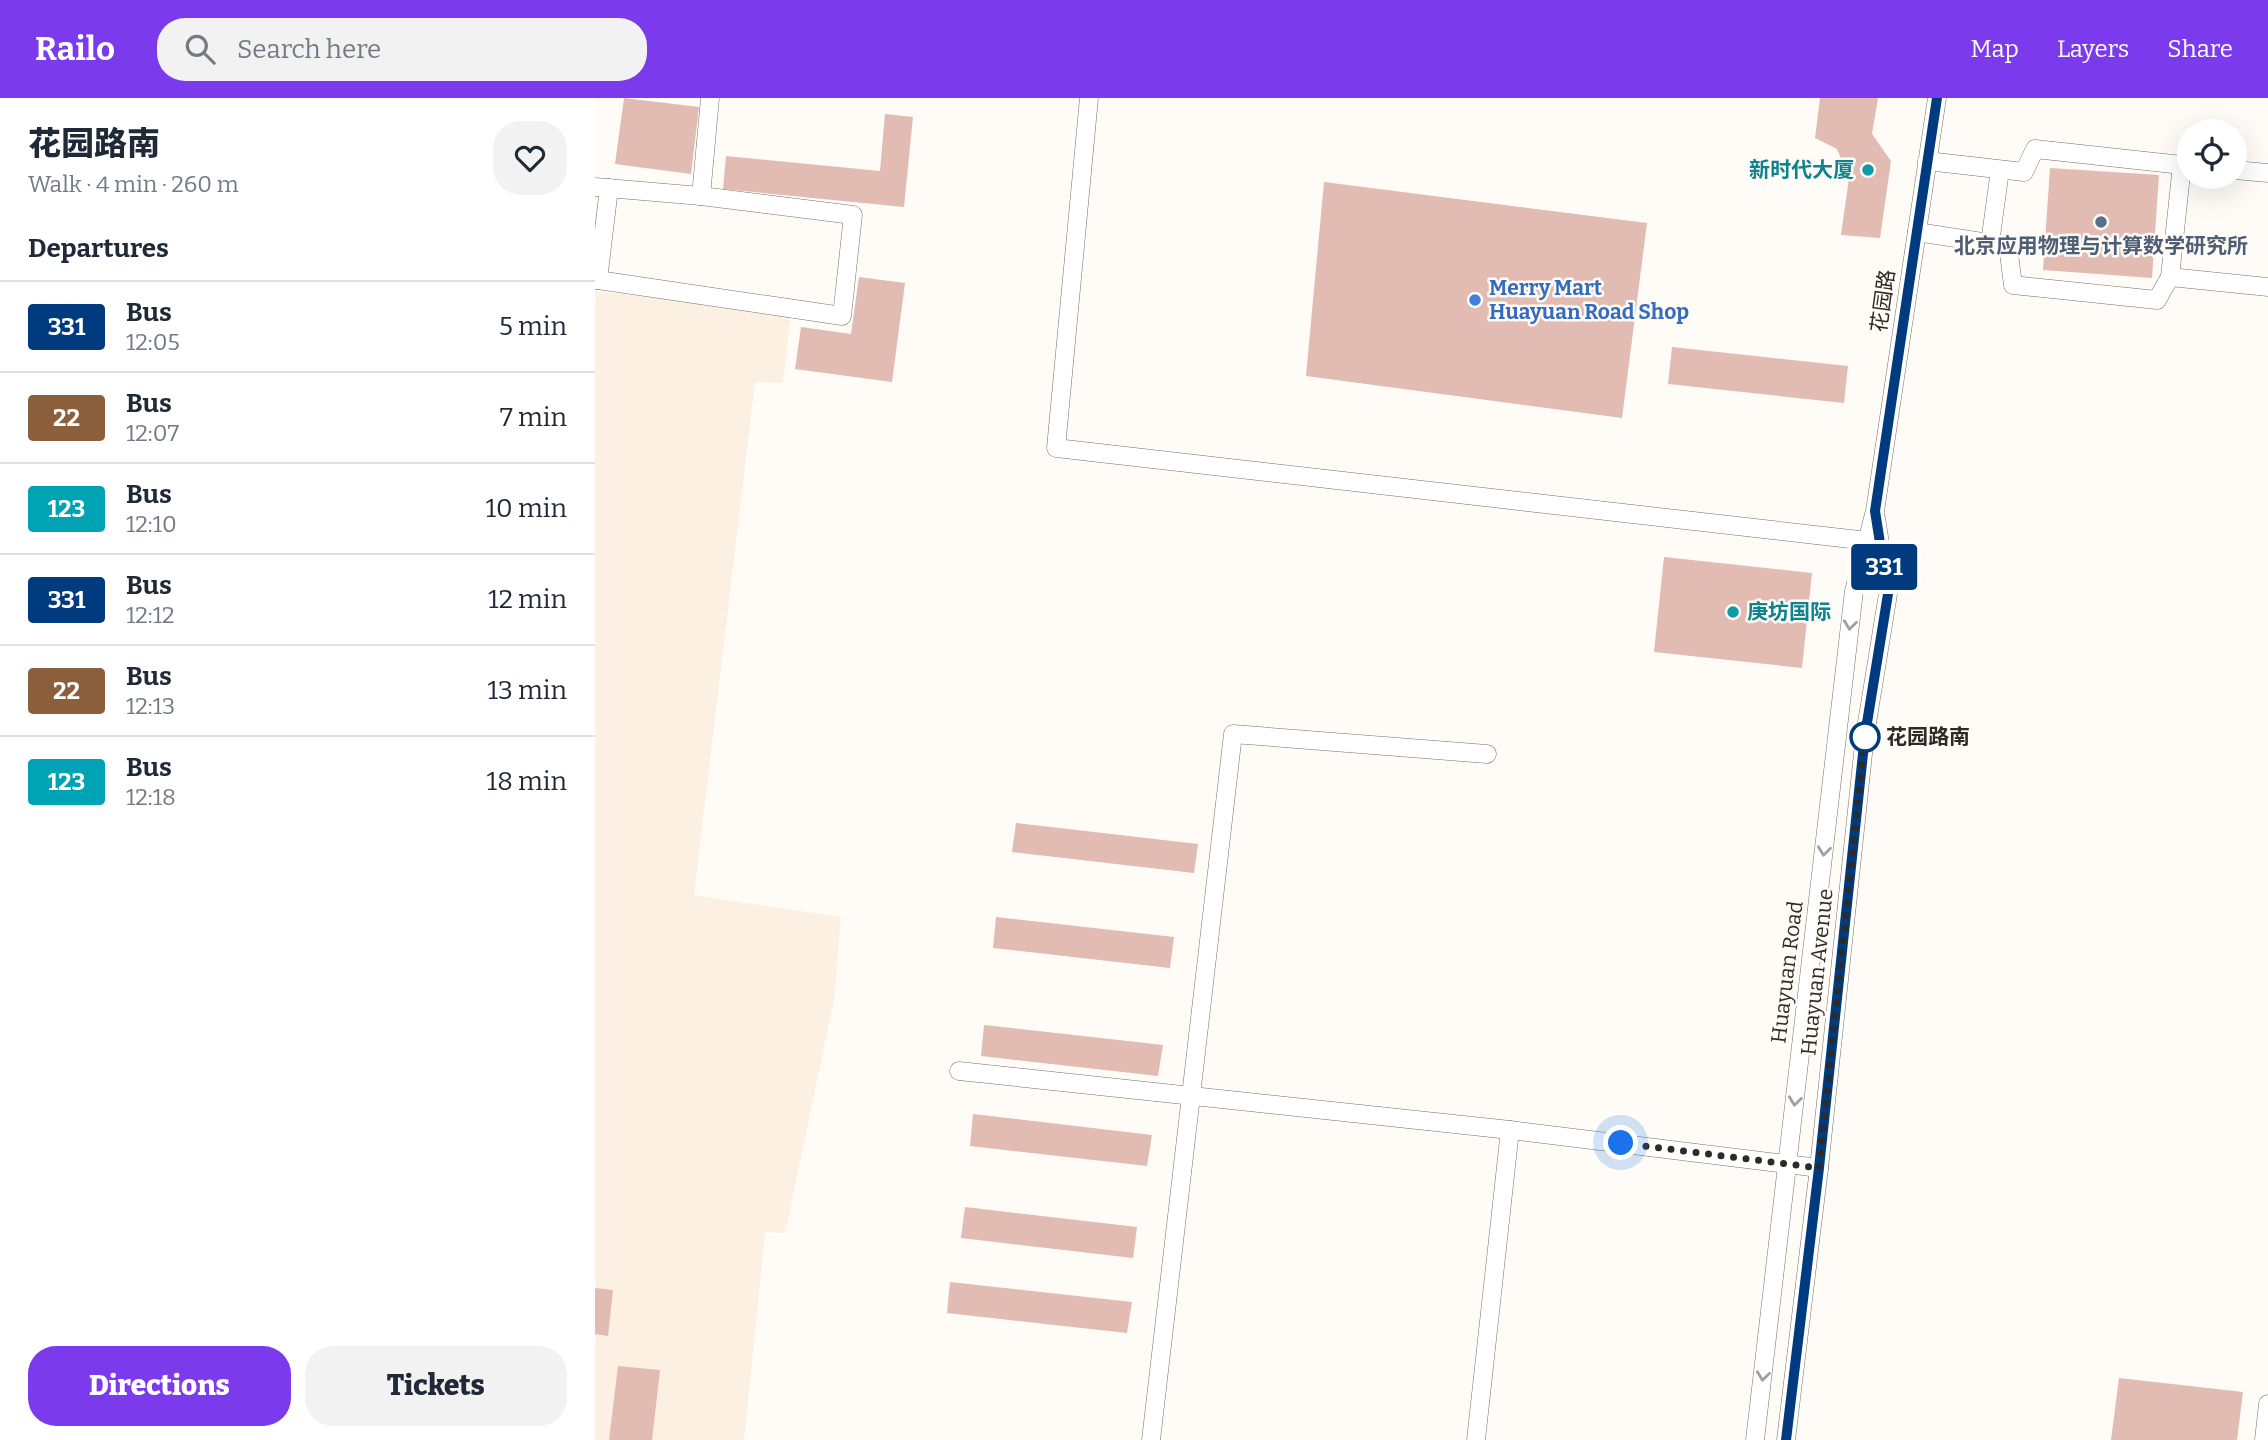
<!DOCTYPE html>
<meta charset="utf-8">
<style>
:root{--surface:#fff;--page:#f2f2f3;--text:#1f2937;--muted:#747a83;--line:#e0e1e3;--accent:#7c3aed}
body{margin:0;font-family:Bitter,"Noto Sans SC",serif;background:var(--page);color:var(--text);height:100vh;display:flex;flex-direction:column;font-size:26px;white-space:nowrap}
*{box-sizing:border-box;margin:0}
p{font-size:23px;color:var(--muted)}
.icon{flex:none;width:38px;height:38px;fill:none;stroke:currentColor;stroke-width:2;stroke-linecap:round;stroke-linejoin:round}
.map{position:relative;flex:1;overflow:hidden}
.drawer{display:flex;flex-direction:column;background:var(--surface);width:595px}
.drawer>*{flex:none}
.badge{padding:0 14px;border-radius:5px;font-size:24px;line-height:46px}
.buttons{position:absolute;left:1582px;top:21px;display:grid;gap:14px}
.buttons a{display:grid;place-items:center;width:70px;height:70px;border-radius:50%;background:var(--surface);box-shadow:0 7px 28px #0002;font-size:35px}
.you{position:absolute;width:35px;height:35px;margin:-18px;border:5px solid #fff;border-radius:50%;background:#1a73e8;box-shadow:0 0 0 10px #1a73e833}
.map>.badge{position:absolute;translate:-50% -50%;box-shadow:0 0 0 4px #fff}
h2{padding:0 28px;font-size:26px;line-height:63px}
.round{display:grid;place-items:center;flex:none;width:74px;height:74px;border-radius:28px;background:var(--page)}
.headline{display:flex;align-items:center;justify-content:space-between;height:119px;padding:0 28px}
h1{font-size:33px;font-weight:800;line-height:52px}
.cta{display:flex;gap:14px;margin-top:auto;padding:14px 28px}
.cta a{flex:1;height:80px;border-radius:28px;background:var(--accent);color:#fff;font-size:28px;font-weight:800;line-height:80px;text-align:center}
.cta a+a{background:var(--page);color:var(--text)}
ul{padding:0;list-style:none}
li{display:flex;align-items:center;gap:21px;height:91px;padding:0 28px;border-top:2px solid var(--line)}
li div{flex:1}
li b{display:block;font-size:26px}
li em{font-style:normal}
li .badge{min-width:77px;font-weight:700;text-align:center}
header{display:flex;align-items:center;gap:42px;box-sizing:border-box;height:98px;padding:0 35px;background:var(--accent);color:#fff}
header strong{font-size:33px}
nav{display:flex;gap:38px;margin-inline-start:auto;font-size:24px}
.search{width:490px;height:63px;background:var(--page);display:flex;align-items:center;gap:18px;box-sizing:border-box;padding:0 24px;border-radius:28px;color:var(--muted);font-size:26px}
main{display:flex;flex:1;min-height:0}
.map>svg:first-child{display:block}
</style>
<header>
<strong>Railo</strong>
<div class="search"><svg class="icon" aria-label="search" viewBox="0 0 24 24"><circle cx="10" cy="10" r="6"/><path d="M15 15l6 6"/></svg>Search here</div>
<nav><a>Map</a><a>Layers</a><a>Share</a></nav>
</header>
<main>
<section class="drawer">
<div class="headline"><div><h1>花园路南</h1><p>Walk · 4 min · 260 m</p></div><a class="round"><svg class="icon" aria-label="heart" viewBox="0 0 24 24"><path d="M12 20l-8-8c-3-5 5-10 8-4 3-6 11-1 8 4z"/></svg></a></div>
<h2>Departures</h2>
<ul>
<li><span class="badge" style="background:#003b80;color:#fff">331</span><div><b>Bus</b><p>12:05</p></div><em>5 min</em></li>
<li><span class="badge" style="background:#8b5e3c;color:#fff">22</span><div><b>Bus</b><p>12:07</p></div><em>7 min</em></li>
<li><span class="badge" style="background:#00a3b4;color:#fff">123</span><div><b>Bus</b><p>12:10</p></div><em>10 min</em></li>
<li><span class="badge" style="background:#003b80;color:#fff">331</span><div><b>Bus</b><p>12:12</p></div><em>12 min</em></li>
<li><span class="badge" style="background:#8b5e3c;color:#fff">22</span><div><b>Bus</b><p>12:13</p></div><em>13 min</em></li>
<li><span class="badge" style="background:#00a3b4;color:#fff">123</span><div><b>Bus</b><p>12:18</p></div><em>18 min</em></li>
</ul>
<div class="cta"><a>Directions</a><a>Tickets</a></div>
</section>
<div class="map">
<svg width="1673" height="1342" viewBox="0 0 1673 1342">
<rect width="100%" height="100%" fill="#fffbf6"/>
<!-- built -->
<polygon fill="#fbf0e1" points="0,193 196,215 188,285 160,284 99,797 246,819 239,902 190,1135 170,1134 149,1342 0,1342"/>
<!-- building -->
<g fill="#e2bbb3">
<polygon points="29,0 104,9 96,76 20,66"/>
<polygon points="1225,0 1283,0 1277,36 1296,63 1285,140 1246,137 1254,80 1242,51 1220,40"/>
<polygon points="290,16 318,19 309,109 128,91 131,58 285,73"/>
<polygon points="1455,70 1564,77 1557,180 1448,172"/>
<polygon points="729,84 1052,125 1027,320 711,278"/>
<polygon points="264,179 310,185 297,284 200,271 206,229 256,236"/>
<polygon points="1077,249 1253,268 1249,305 1073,286"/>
<polygon points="1069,459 1217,475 1207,570 1059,554"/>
<polygon points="421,725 603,746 599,775 417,754"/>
<polygon points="401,819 579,839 575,870 398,850"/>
<polygon points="389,927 568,947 563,978 386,958"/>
<polygon points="378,1016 557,1037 552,1068 375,1048"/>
<polygon points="370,1109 542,1129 538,1160 366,1140"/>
<polygon points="355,1184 537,1204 532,1235 352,1215"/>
<polygon points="0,1190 18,1192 13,1238 0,1236"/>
<polygon points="23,1268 65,1272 57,1342 14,1342"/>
<polygon points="1524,1280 1648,1294 1642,1342 1516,1342"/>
</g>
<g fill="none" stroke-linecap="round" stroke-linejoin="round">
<defs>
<g id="minor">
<polyline points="494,0 461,350 1273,443"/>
<polyline points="1332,63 1429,74 1440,51 1587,67 1575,179 1673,189"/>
<polyline points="1640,72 1673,75"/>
<polyline points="0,89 106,98 115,0"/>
<polyline points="1322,134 1413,148 1418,187 1562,202 1575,179"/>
<polyline points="1395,145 1405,72"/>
<polyline points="0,182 3,182 14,90"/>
<polyline points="3,182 247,218 258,117 106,98"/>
<polyline points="364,973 915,1032 1224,1070"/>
<polyline points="556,1342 638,636 892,656"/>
<polyline points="881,1342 915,1032"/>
<polyline points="1160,1342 1259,493 1280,413 1342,0"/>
<polyline points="1191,1342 1224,1070 1270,637 1293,496 1281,420"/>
<polyline points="1669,1342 1673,1306"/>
</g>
</defs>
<!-- minor casing -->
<use href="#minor" stroke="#767169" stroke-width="19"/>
<!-- minor -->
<use href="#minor" stroke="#fff" stroke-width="18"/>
</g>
<!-- one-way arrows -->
<defs><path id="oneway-chevron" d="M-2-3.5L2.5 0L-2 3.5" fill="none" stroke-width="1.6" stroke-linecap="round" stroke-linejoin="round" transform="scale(1.75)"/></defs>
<g stroke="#a0a09e">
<use href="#oneway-chevron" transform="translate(1255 527) rotate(97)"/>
<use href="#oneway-chevron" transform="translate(1229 753) rotate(97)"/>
<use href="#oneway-chevron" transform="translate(1200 1003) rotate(97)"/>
<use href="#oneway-chevron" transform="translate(1168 1278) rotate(97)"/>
</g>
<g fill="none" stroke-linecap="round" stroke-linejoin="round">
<defs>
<polyline id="line" points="1191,1342 1224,1070 1270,637 1293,496 1280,413 1342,0"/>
</defs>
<!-- line casing -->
<use href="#line" stroke="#fff" stroke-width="16"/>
<!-- line -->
<use href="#line" stroke="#003b80" stroke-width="10"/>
<!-- walk -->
<polyline stroke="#2d2b28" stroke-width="7" stroke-dasharray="0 12.6" points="1026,1045 1224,1070 1270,637 1270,639"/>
</g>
<!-- markers -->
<g fill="#0f9aa8" stroke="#fffbf6" stroke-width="2.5">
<circle cx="1273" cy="72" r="7"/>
<circle cx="1138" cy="514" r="7"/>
</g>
<circle fill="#5c6f8a" stroke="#fffbf6" stroke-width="2.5" cx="1506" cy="124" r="7"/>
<circle fill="#3f7fe0" stroke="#fffbf6" stroke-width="2.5" cx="880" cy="202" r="7"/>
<circle fill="#fff" stroke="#003b80" stroke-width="3.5" cx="1270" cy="639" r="14"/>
<g text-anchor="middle" stroke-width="5" stroke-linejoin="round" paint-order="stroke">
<!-- culture labels -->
<g font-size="21" font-weight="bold" fill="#0d838f" stroke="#fffbf6" text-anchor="end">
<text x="1259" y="79">新时代大厦</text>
<text x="1152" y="521" text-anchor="start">庚坊国际</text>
</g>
<!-- service labels -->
<g font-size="21" font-weight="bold" fill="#4e5e75" stroke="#fffbf6">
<text x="1506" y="155">北京应用物理与计算数学研究所</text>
</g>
<!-- shop labels -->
<g font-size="21" font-weight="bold" fill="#366cbe" stroke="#fffbf6" text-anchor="start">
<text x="894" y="197">Merry Mart<tspan x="894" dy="24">Huayuan Road Shop</tspan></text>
</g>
<!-- street labels -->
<g font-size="21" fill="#2d2b28" stroke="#fffbf6">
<text transform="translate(1288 203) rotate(-82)" y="7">花园路</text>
<text transform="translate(1192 874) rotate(-83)" y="7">Huayuan Road</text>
<text transform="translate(1222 874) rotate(-84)" y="7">Huayuan Avenue</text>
</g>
<!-- stop labels -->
<g font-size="21" font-weight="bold" fill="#2d2b28" stroke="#fffbf6" text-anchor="start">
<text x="1291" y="646">花园路南</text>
</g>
</g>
</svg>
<div class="buttons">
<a><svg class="icon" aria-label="locate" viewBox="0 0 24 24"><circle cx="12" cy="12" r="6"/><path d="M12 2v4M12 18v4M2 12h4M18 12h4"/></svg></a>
</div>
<div class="you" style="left:1026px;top:1045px"></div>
<b class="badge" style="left:1289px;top:469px;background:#003b80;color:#fff">331</b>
</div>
</main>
